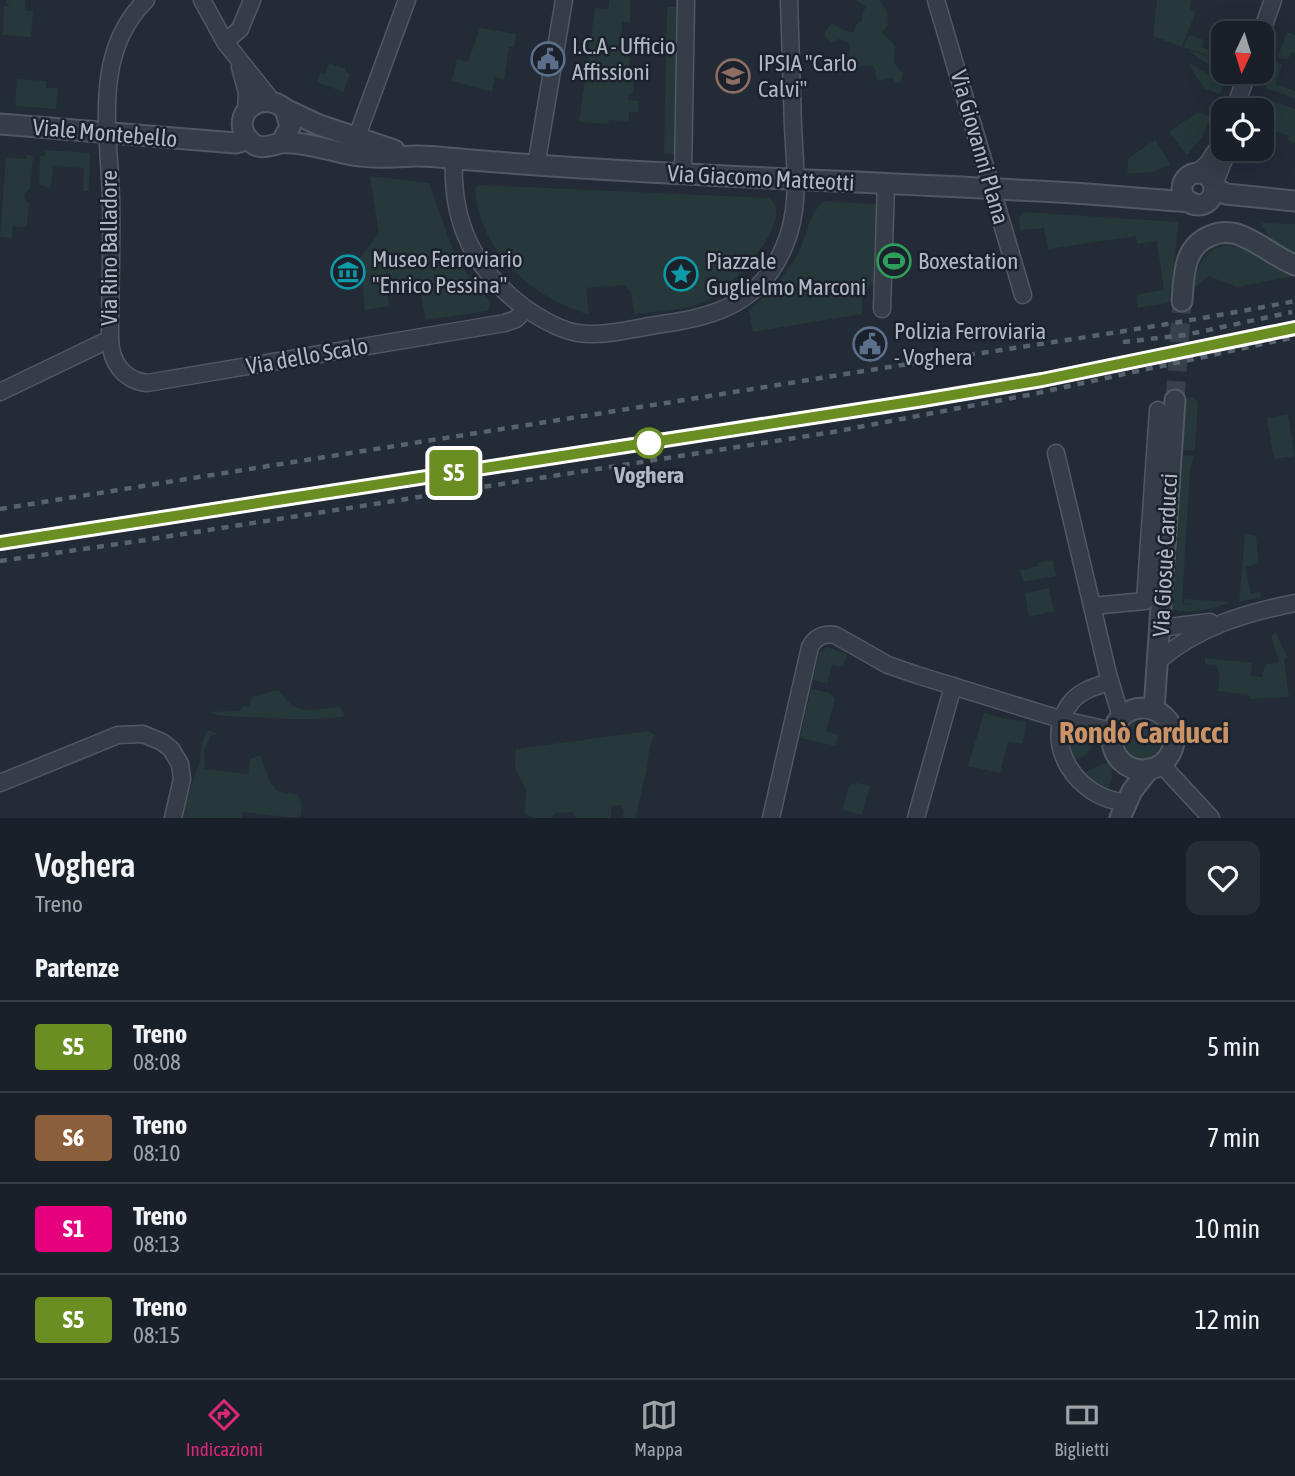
<!DOCTYPE html>
<html lang="it">
<meta charset="utf-8">
<style>
:root{--surface:#1a2029;--page:#272d35;--text:#f1f3f6;--muted:#9fa3a8;--line:#383e46;--accent:#db2777}
body{margin:0;font-family:"Asap Condensed",sans-serif;background:var(--page);color:var(--text);height:100vh;display:flex;flex-direction:column;font-size:26px;white-space:nowrap}
*{box-sizing:border-box;margin:0}
p{font-size:23px;color:var(--muted)}
.icon{flex:none;width:38px;height:38px;fill:none;stroke:currentColor;stroke-width:2;stroke-linecap:round;stroke-linejoin:round}
.map{position:relative;height:818px;overflow:hidden}
.sheet{display:flex;flex-direction:column;background:var(--surface);flex:1}
.sheet>*{flex:none}
.badge{padding:0 14px;border-radius:5px;font-size:24px;line-height:46px}
.needle{width:46px;rotate:184deg}
.tools{position:absolute;left:1211px;top:21px;display:grid;gap:14px}
.tools a{display:grid;place-items:center;width:63px;height:63px;border-radius:14px;background:var(--surface);box-shadow:0 7px 28px #0002,0 0 0 2px var(--line);font-size:35px}
.map>.badge{position:absolute;translate:-50% -50%;box-shadow:0 0 0 4px #fff}
h2{padding:0 35px;font-size:26px;line-height:63px}
.round{display:grid;place-items:center;flex:none;width:74px;height:74px;border-radius:14px;background:var(--page)}
.summary{display:flex;align-items:center;justify-content:space-between;height:119px;padding:0 35px}
h1{font-size:33px;font-weight:600;line-height:52px}
ul{padding:0;list-style:none}
li{display:flex;align-items:center;gap:21px;height:91px;padding:0 35px;border-top:2px solid var(--line)}
li div{flex:1}
li b{display:block;font-size:26px}
li em{font-style:normal}
li .badge{min-width:77px;font-weight:700;text-align:center}
.tabs{display:flex;justify-content:space-around;align-items:center;height:98px;border-top:2px solid var(--line);background:var(--surface);font-size:19px;color:var(--muted)}
.tabs a{display:grid;justify-items:center;gap:4px}
.tabs .active{color:var(--accent)}
.map>svg:first-child{display:block}
</style>
<div class="map">
<svg width="1295" height="818" viewBox="0 0 1295 818">
<rect width="100%" height="100%" fill="#232b37"/>
<!-- green -->
<g fill="#263839">
<polygon points="6,0 25,0 26,9 22,10 33,11 31,37 3,35 4,6 11,6 6,4"/>
<polygon points="609,0 630,0 630,22 622,22 621,51 630,52 629,76 634,77 633,93 629,93 628,100 639,101 638,112 629,112 629,121 609,120 608,124 579,122 595,8 608,9"/>
<path d="M855,0H879L887,12L888,25L882,32L895,46L894,63L903,74L900,83H896L892,78L879,81L876,78V70C870,63 863,66 855,68L848,61L850,49L848,42L839,39L831,43L825,36V32L832,23L845,31L854,32L856,25L862,20L863,12L866,7Z"/>
<polygon points="1157,0 1191,0 1190,8 1195,13 1182,47 1153,36"/>
<polygon points="667,7 681,7 677,155 664,154"/>
<polygon points="480,28 516,34 514,47 509,47 504,79 495,77 492,92 452,81 457,59 468,62"/>
<polygon points="1287,32 1295,35 1295,53 1291,52 1288,59 1277,58"/>
<polygon points="1189,35 1204,40 1202,47 1217,53 1223,38 1223,72 1228,72 1226,75 1218,72 1188,50 1220,60 1184,47"/>
<polygon points="1276,61 1282,65 1275,84 1295,91 1295,99 1266,88"/>
<polygon points="1187,62 1224,83 1220,94 1205,89"/>
<polygon points="329,63 345,69 345,72 350,74 343,92 317,82 321,72 325,74"/>
<polygon points="17,79 46,81 46,88 58,88 56,109 15,106"/>
<polygon points="1263,97 1295,109 1295,143 1288,140 1289,136 1264,127 1262,132 1262,110 1258,110"/>
<polygon points="1198,112 1211,117 1202,137 1187,155 1169,132"/>
<polygon points="1155,140 1171,165 1152,172 1127,174 1128,159"/>
<polygon points="45,150 90,153 89,191 83,191 84,168 53,166 51,188 39,185 40,156 45,156"/>
<polygon points="27,155 33,156 30,188 24,194 26,201 29,204 27,224 23,227 13,226 12,238 0,237 6,157 26,159"/>
<polygon points="370,176 429,183 454,253 469,277 491,302 488,311 426,320 419,287 387,292 389,306 365,310 360,258 379,233"/>
<path d="M479,185L769,198C798,218 732,286 713,297C691,311 659,311 634,314L631,292L624,285L586,288L589,315C530,296 480,253 475,189Z"/>
<path d="M826,201L882,205L880,277L862,293V314L753,332L749,310C768,295 783,278 796,257C807,240 807,211 826,201Z"/>
<polygon points="1023,212 1179,222 1169,303 1137,308 1137,297 1140,294 1164,290 1157,241 1137,244 1136,236 1048,249 1044,228 1020,230 1019,217"/>
<path d="M1261,223L1295,224V253C1281,246 1266,238 1261,223Z"/>
<path d="M1228,245L1245,249L1295,276L1237,287L1208,276L1194,288C1197,265 1203,249 1228,245Z"/>
<polygon points="1192,397 1198,402 1195,450 1183,450 1186,399"/>
<polygon points="1288,414 1295,456 1274,459 1267,418"/>
<path d="M1183,455L1194,456L1190,469L1182,604L1199,605L1184,603V599L1230,602C1217,608 1186,616 1173,609Z"/>
<polygon points="1245,534 1256,536 1259,563 1245,567 1251,594 1260,592 1261,597 1239,602"/>
<polygon points="1053,560 1056,576 1023,582 1020,570 1038,566 1038,563"/>
<polygon points="1049,588 1054,611 1029,617 1025,593"/>
<polygon points="1276,633 1287,657 1284,659 1289,697 1249,699 1249,695 1218,691 1220,675 1216,665 1205,664 1205,658 1252,663 1251,676 1262,677 1265,664 1277,663 1279,660 1271,636"/>
<polygon points="827,647 847,654 843,667 832,665 827,684 813,680 819,653"/>
<polygon points="811,689 830,693 835,699 826,731 838,735 836,746 800,738"/>
<path d="M277,690C285,694 286,702 293,706C307,714 325,707 340,707L345,716C312,722 279,718 246,717C234,716 219,717 209,712L239,711L242,707L249,706L252,697Z"/>
<polygon points="984,713 1005,719 1026,721 1023,744 1008,742 1000,773 968,766"/>
<circle cx="1143" cy="739" r="19"/>
<polygon points="209,730 218,734 210,736 204,751 205,769 248,774 250,759 260,755 270,782 277,791 298,795 302,804 301,815 295,818 243,812 241,818 180,818 200,762 201,748 206,732"/>
<polygon points="1072,730 1087,733 1097,741 1086,755 1075,760 1072,759 1069,732"/>
<path d="M649,731L655,735C648,745 649,757 647,768C643,784 639,801 636,818H623L624,811L621,805L611,806V818H576L573,812L555,813L551,818H535L525,814L526,790L515,767L516,749Z"/>
<path d="M1102,764H1110C1114,773 1112,784 1105,790L1084,776V773Z"/>
<polygon points="857,783 870,786 862,815 843,810 849,785"/>
</g>
<g fill="none" stroke-linecap="round" stroke-linejoin="round">
<!-- tertiary-tunnel -->
<polyline stroke="#38404c" stroke-width="19" stroke-dasharray="19 10" stroke-linecap="butt" points="1175,400 1182,301"/>
<defs>
<g id="minor">
<path d="M146,0C92,53 109,131 111,199C112,245 110,292 110,339C111,362 123,380 147,383L505,323L516,319L526,309"/>
<polyline points="202,0 225,42 272,101"/>
<polyline points="936,0 1023,295"/>
<polyline points="1261,33 1273,0"/>
<polyline points="225,42 240,29 252,0"/>
<polyline points="240,67 247,93 246,113"/>
<polyline points="1234,110 1248,72"/>
<polyline points="356,139 407,0"/>
<path d="M454,159C451,223 474,270 525,308C541,319 559,330 578,333C604,337 635,328 662,324C716,317 761,302 784,247C801,209 795,167 793,127C792,85 790,42 789,0"/>
<polyline points="536,166 564,0"/>
<polyline points="1197,173 1208,163 1223,140"/>
<polyline points="683,175 686,0"/>
<polyline points="1214,185 1228,149"/>
<polyline points="882,309 886,184"/>
<polyline points="0,392 110,339"/>
<polyline points="1056,453 1108,674 1121,717"/>
<polyline points="1092,606 1145,601 1158,410"/>
<polyline points="1160,628 1210,622"/>
<path d="M1158,661C1198,627 1244,613 1295,603"/>
<path d="M1110,682C1096,686 1082,690 1072,701C1038,743 1079,800 1125,802"/>
<polyline points="1161,764 1211,818"/>
<polyline points="0,783 118,735 143,734 162,742 171,749 180,764 182,779 173,818"/>
<path d="M771,818L810,647C815,637 824,633 835,635L888,665L917,675L1063,720L1113,731"/>
<polyline points="916,818 953,686"/>
</g>
<g id="tertiary">
<polyline points="285,109 319,125 394,150"/>
<polyline points="0,124 236,143 248,139"/>
<path d="M281,143L290,127L285,109C261,88 229,115 248,139C259,152 269,145 282,143C303,140 338,154 360,156C379,159 399,156 418,156C436,156 454,159 471,160C653,175 835,180 1016,190C1075,192 1133,198 1191,202"/>
<circle cx="1198" cy="189" r="16"/>
<polyline points="1214,187 1226,194 1295,201"/>
<path d="M1182,301C1184,276 1183,247 1210,236C1219,232 1229,232 1237,234C1258,241 1275,257 1295,265"/>
<circle cx="1143" cy="739" r="31"/>
<polyline points="1154,710 1175,400"/>
<polyline points="1120,818 1132,791 1149,769"/>
</g>
</defs>
<!-- minor casing -->
<use href="#minor" stroke="#515862" stroke-width="19"/>
<!-- tertiary casing -->
<use href="#tertiary" stroke="#515862" stroke-width="23"/>
<!-- minor -->
<use href="#minor" stroke="#363d48" stroke-width="16"/>
<!-- tertiary -->
<use href="#tertiary" stroke="#363d48" stroke-width="19"/>
<!-- rail -->
<g stroke="#58616e" stroke-width="4.5" stroke-dasharray="7 7" stroke-linecap="butt">
<polyline points="1123,342 1185,335 1292,312"/>
<path d="M0,509C278,464 556,421 833,376C987,351 1142,331 1295,301"/>
<polyline points="0,543 917,401 1103,368"/>
<polyline points="0,561 145,540 833,432 1028,395 1295,337"/>
</g>
</g>
<g fill="none" stroke-linecap="round" stroke-linejoin="round">
<defs>
<polyline id="line" points="0,543 917,401 1042,380 1295,328"/>
</defs>
<!-- line casing -->
<use href="#line" stroke="#fff" stroke-width="16"/>
<!-- line -->
<use href="#line" stroke="#6b8e23" stroke-width="10"/>
</g>
<!-- icons -->
<defs>
<symbol id="civic-ring" viewBox="-11 -11 22 22"><circle r="9.5" fill="#1b222c" stroke="#5c6f8a" stroke-width="1.5"/><path d="M-.6-6.5H3V-4.5H.6V-3L4-1V1h2V6H-6V1h2V-1L-.6-3ZM-1.2 2.5V6h2.4V2.5Z" fill="#5c6f8a"/></symbol>
<symbol id="school-ring" viewBox="-11 -11 22 22"><circle r="9.5" fill="#1b222c" stroke="#8d6e63" stroke-width="1.5"/><path d="M0-5L7-2L0 1L-7-2ZM-4 1L0 2.5L4 1V4Q0 6-4 4Z" fill="#8d6e63"/></symbol>
<symbol id="stadium-ring" viewBox="-11 -11 22 22"><circle r="9.5" fill="#1b222c" stroke="#2e9e5b" stroke-width="1.5"/><path d="M0-5a6.5 5 0 1 0 0 10a6.5 5 0 1 0 0-10ZM-3.5-1.8h7v3.6h-7Z" fill="#2e9e5b"/></symbol>
<symbol id="museum-ring" viewBox="-11 -11 22 22"><circle r="9.5" fill="#1b222c" stroke="#0f9aa8" stroke-width="1.5"/><path d="M0-6L6-3V-2H-6V-3ZM-5-1h2V3h-2ZM-1-1h2V3h-2ZM3-1h2V3H3ZM-6 4H6V6H-6Z" fill="#0f9aa8"/></symbol>
<symbol id="sight-ring" viewBox="-11 -11 22 22"><circle r="9.5" fill="#1b222c" stroke="#0f9aa8" stroke-width="1.5"/><path d="M0-6L1.8-2.2L6-1.7L2.9 1.2L3.7 5.4L0 3.3L-3.7 5.4L-2.9 1.2L-6-1.7L-1.8-2.2Z" fill="#0f9aa8"/></symbol>
</defs>
<g fill-rule="evenodd">
<use href="#civic-ring" x="529" y="40" width="38" height="38"/>
<use href="#school-ring" x="714" y="57" width="38" height="38"/>
<use href="#stadium-ring" x="875" y="242" width="38" height="38"/>
<use href="#museum-ring" x="329" y="253" width="38" height="38"/>
<use href="#sight-ring" x="662" y="255" width="38" height="38"/>
<use href="#civic-ring" x="851" y="325" width="38" height="38"/>
</g>
<!-- markers -->
<circle fill="#fff" stroke="#6b8e23" stroke-width="3.5" cx="649" cy="443" r="14"/>
<g text-anchor="middle" stroke-width="5" stroke-linejoin="round" paint-order="stroke">
<!-- poi labels -->
<g font-size="23" fill="#b1b8c4" stroke="#1b222c" text-anchor="start">
<text x="572" y="54">I.C.A - Ufficio<tspan x="572" dy="26">Affissioni</tspan></text>
<text x="758" y="71">IPSIA "Carlo<tspan x="758" dy="26">Calvi"</tspan></text>
<text x="372" y="267">Museo Ferroviario<tspan x="372" dy="26">"Enrico Pessina"</tspan></text>
<text x="706" y="269">Piazzale<tspan x="706" dy="26">Guglielmo Marconi</tspan></text>
<text x="918" y="269">Boxestation</text>
<text x="894" y="339">Polizia Ferroviaria<tspan x="894" dy="26">- Voghera</tspan></text>
</g>
<!-- street labels -->
<g font-size="23" fill="#b1b8c4" stroke="#1b222c">
<text transform="translate(105 133) rotate(5)" y="8">Viale Montebello</text>
<text transform="translate(980 147) rotate(74)" y="8">Via Giovanni Plana</text>
<text transform="translate(761 178) rotate(3)" y="8">Via Giacomo Matteotti</text>
<text transform="translate(109 248) rotate(-90)" y="8">Via Rino Balladore</text>
<text transform="translate(307 356) rotate(-10)" y="8">Via dello Scalo</text>
<text transform="translate(1165 555) rotate(-87)" y="8">Via Giosuè Carducci</text>
</g>
<!-- stop labels -->
<g font-size="23" font-weight="bold" fill="#b1b8c4" stroke="#1b222c">
<text x="649" y="483">Voghera</text>
</g>
<!-- district labels -->
<g font-size="30" font-weight="bold" fill="#ca9265" stroke="#1b222c">
<text x="1144" y="743">Rondò Carducci</text>
</g>
</g>
</svg>
<div class="tools">
<a><svg class="needle" viewBox="-14 -14 28 28"><path d="M0-13l5 13h-10z" fill="#e53935"/><path d="M0 13l5-13h-10z" fill="#9fa3a8"/></svg></a>
<a><svg class="icon" aria-label="locate" viewBox="0 0 24 24"><circle cx="12" cy="12" r="6"/><path d="M12 2v4M12 18v4M2 12h4M18 12h4"/></svg></a>
</div>
<b class="badge" style="left:454px;top:473px;background:#6b8e23;color:#fff">S5</b>
</div>
<section class="sheet">
<div class="summary"><div><h1>Voghera</h1><p>Treno</p></div><a class="round"><svg class="icon" aria-label="heart" viewBox="0 0 24 24"><path d="M12 20l-8-8c-3-5 5-10 8-4 3-6 11-1 8 4z"/></svg></a></div>
<h2>Partenze</h2>
<ul>
<li><span class="badge" style="background:#6b8e23;color:#fff">S5</span><div><b>Treno</b><p>08:08</p></div><em>5 min</em></li>
<li><span class="badge" style="background:#8b5e3c;color:#fff">S6</span><div><b>Treno</b><p>08:10</p></div><em>7 min</em></li>
<li><span class="badge" style="background:#e6007e;color:#fff">S1</span><div><b>Treno</b><p>08:13</p></div><em>10 min</em></li>
<li><span class="badge" style="background:#6b8e23;color:#fff">S5</span><div><b>Treno</b><p>08:15</p></div><em>12 min</em></li>
</ul>
</section>
<nav class="tabs">
<a class="active"><svg class="icon" aria-label="directions" viewBox="0 0 24 24"><path d="M12 3l9 9-9 9-9-9zM9 14v-3h6M13 9l2 2-2 2"/></svg>Indicazioni</a>
<a><svg class="icon" aria-label="map" viewBox="0 0 24 24"><path d="M3 6l6-2 6 2 6-2v14l-6 2-6-2-6 2zM9 4v14M15 6v14"/></svg>Mappa</a>
<a><svg class="icon" aria-label="tickets" viewBox="0 0 24 24"><path d="M3 7h18v10H3zM15 7v10"/></svg>Biglietti</a>
</nav>
